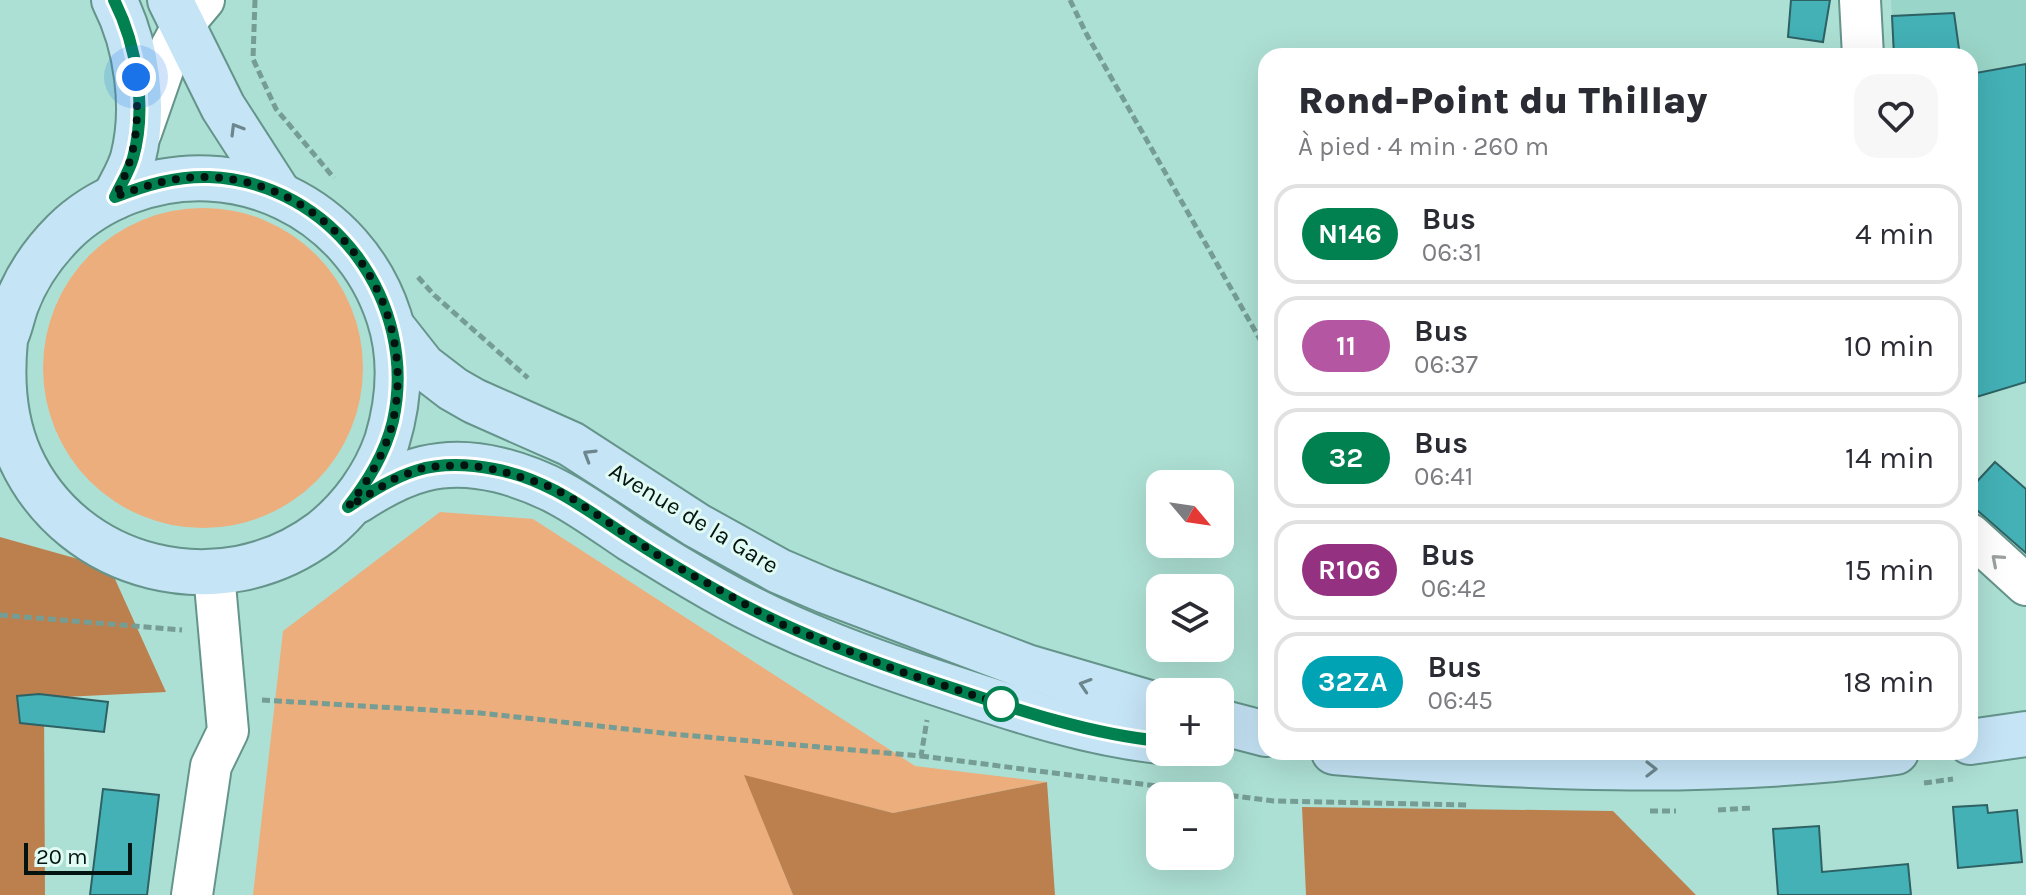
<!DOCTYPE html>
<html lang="fr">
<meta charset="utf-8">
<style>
:root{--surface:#fff;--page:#f7f7f7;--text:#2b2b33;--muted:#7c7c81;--line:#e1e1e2}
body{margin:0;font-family:Karla,sans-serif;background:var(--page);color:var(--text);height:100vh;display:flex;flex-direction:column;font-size:30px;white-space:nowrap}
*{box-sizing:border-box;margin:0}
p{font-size:26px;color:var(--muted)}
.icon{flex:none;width:44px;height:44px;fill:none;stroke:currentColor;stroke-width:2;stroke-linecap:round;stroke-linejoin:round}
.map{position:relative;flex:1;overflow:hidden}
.side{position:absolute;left:1258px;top:48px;width:720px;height:712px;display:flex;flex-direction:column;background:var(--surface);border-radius:24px;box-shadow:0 8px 32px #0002}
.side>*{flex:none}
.badge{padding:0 16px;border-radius:26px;font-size:28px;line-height:52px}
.needle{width:52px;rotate:119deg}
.buttons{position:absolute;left:1146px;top:470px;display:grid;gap:16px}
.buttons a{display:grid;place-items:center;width:88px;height:88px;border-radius:16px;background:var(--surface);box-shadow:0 8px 32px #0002;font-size:40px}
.scale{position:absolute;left:24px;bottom:20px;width:108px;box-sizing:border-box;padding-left:8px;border:4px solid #021410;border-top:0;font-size:22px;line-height:28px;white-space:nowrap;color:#021410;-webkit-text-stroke:6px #e1fbf4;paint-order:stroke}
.you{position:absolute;width:40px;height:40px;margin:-20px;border:6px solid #fff;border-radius:50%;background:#1a73e8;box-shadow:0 0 0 12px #1a73e833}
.map>.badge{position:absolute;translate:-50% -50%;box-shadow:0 0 0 4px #fff}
.round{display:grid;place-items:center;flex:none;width:84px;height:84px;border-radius:24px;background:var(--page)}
.headline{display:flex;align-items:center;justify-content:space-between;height:136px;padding:0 40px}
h1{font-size:38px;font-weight:800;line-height:60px}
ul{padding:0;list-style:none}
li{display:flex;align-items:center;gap:24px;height:100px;margin:0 16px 12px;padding:0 24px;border:4px solid var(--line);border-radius:24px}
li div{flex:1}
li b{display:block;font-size:30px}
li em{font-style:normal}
li .badge{min-width:88px;font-weight:700;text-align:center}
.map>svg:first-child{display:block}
</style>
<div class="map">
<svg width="2026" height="895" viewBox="0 0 2026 895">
<rect width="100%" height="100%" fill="#ade0d4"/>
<!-- built -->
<polygon fill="#99d5c8" points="1891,0 2026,0 2026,219 1970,233 1970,56 1894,56"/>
<!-- green -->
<g fill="#ecae7d">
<circle cx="203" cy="368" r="160"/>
<polygon points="440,512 533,519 915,766 1047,782 893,813 745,776 793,895 253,895 283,631"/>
</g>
<!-- forest -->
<g fill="#bc804f">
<polygon points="0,537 110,568 166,692 44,698 45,895 0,895"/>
<polygon points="744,775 893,813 1047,782 1055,895 793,895"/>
<polygon points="1302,807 1613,811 1696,895 1306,895"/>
</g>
<!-- building -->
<g fill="#43b1b6" stroke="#2e6163" stroke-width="2">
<polygon points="1791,0 1830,0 1823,42 1788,37"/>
<polygon points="1954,13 1960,56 1894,56 1892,16"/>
<polygon points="2026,64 2026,382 1970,399 1970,74"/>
<polygon points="1995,462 2026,489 2026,553 1970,504 1970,489"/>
<polygon points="39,694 108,702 104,732 20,723 17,696"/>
<polygon points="103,789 159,795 147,895 90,895"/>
<polygon points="1987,805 1988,813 2017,810 2022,862 1958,868 1953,807"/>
<polygon points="1819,826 1822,872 1908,864 1911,895 1778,895 1773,829"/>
</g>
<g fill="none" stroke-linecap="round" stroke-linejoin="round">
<defs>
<g id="minor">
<polyline points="1860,0 1863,56"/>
<polyline points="141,133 171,47 183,25 204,0"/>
<polyline points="1970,534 2026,585"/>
<polyline points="192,895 211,766 228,731 214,573"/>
</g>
<g id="secondary">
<path d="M114,0C137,45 146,108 133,158C129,172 121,184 115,197"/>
<polyline points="170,0 223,107 279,194"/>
<polyline points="393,328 423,366 453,389 474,401 571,444 696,525 779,571 826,591 1027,667 1160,706"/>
<path d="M0,346C9,335 11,319 16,305C26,278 43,253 64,232C81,215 104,201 127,192C235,150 354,208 389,317C402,357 399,401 387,441C375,476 351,509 322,532C221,608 72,572 20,457C3,419 1,380 5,340"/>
<path d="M357,501C404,470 442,456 499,470C555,484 586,509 632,540C659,557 687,574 715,590C791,633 872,662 955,689C1021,711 1091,734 1160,741"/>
<polyline points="1220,722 1266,734"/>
<polyline points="1970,742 2026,734"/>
<path d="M1334,752C1521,768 1709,777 1896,752"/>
</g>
</defs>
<!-- minor casing -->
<use href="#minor" stroke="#64948a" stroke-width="44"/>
<!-- secondary casing -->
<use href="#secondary" stroke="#64948a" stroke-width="48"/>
<!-- path -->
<g stroke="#759d94" stroke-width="5" stroke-dasharray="8 4" stroke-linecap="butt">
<polyline points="255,0 253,59 276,109 334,178"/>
<polyline points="1070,0 1087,35 1266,350"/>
<polyline points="418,277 434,295 528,378"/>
<polyline points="0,615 182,630"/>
<polyline points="262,700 480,713 672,734 921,756 927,720"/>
<polyline points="921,756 1274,801 1468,805"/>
<polyline points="1924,783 1953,779"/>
<polyline points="1718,810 1752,808"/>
<polyline points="1650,811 1676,811"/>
</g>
<!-- minor -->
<use href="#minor" stroke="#fff" stroke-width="40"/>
<!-- secondary -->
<use href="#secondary" stroke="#c5e4f6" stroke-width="44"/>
</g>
<!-- one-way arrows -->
<defs><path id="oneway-chevron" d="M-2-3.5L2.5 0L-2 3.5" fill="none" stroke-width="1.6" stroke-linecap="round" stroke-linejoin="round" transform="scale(2)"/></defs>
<g stroke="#6d868e">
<use href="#oneway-chevron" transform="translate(236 129) rotate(-121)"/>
<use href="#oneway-chevron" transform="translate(589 455) rotate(-149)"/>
<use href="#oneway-chevron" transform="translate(1085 685) rotate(-162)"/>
<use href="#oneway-chevron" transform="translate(1651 769)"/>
</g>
<use stroke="#9aa19f" href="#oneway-chevron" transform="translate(1997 560) rotate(-139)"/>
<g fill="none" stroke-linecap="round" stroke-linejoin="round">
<defs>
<path id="line" d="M114,0C137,45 147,108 133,158C129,172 121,184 115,197C146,185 176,176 209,177C333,182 419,303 393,421C385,454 368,481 348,507C401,472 430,457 494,469C549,479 588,511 633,540C660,558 688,574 716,590C791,633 873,662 955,689C1021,711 1091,734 1160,741"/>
</defs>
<!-- line casing -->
<use href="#line" stroke="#fff" stroke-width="18"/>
<!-- line -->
<use href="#line" stroke="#00814f" stroke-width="12"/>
<!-- walk -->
<path stroke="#021410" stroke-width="8" stroke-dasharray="0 14.4" d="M136,77C139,125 137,154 115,197C146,185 176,176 209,177C333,182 419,303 393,421C385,454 368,481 348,507L394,479L425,467L468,465L498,470L546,485L570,497L665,560L781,624L899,671L1001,704"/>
</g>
<!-- markers -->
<circle fill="#fff" stroke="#00814f" stroke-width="4" cx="1001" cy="704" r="16"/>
<g text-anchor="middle" stroke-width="6" stroke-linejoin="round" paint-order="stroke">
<!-- street labels -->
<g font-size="24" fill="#021410" stroke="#e1fbf4">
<text transform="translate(694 518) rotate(31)" y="8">Avenue de la Gare</text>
</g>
</g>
</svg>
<div class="buttons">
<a><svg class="needle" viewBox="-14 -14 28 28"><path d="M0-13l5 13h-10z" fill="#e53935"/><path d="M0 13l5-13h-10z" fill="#7c7c81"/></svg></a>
<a><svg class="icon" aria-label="layers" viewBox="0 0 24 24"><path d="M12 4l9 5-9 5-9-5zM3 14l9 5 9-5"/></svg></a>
<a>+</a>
<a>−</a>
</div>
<div class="scale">20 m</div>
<div class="you" style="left:136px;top:77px"></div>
<section class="side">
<div class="headline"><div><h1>Rond-Point du Thillay</h1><p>À pied · 4 min · 260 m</p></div><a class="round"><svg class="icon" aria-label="heart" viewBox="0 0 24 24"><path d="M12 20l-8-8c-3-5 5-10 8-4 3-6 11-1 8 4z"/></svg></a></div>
<ul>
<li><span class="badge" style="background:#00814f;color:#fff">N146</span><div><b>Bus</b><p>06:31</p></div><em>4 min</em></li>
<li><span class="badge" style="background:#b456a1;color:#fff">11</span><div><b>Bus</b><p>06:37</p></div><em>10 min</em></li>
<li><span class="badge" style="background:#00814f;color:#fff">32</span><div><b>Bus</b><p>06:41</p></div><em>14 min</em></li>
<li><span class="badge" style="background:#943281;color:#fff">R106</span><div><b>Bus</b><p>06:42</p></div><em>15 min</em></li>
<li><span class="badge" style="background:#00a3b4;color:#fff">32ZA</span><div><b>Bus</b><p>06:45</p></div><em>18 min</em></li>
</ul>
</section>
</div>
